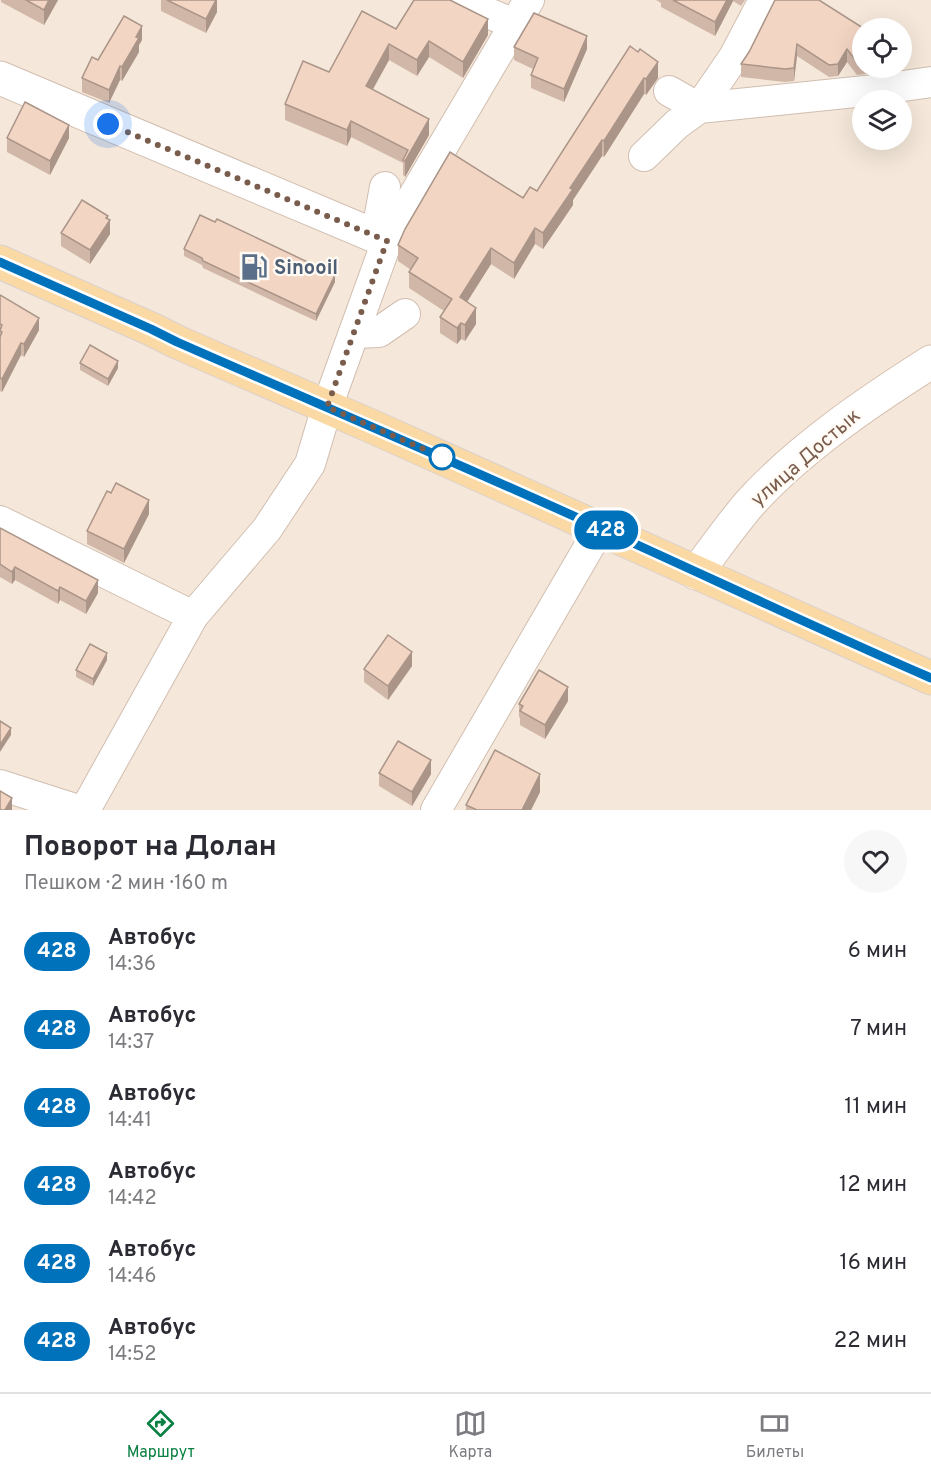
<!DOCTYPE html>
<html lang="ru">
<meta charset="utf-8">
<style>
:root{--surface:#fff;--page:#f7f7f7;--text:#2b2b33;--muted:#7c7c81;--line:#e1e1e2;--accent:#0b8043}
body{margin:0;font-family:Overpass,sans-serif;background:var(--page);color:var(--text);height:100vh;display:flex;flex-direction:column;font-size:22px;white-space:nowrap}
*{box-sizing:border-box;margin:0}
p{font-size:20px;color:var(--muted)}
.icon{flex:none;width:33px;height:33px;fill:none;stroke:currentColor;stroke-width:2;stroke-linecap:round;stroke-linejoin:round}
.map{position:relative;height:810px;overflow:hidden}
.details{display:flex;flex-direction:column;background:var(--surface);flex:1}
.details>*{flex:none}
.badge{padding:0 12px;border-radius:20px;font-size:21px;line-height:39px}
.buttons{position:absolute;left:852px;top:18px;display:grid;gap:12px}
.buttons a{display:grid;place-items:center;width:60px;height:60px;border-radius:50%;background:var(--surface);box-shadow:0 6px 24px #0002;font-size:30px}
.you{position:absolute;width:30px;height:30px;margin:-15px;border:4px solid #fff;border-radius:50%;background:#1a73e8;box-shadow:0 0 0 9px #1a73e833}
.map>.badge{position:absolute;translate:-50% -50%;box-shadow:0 0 0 3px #fff}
.round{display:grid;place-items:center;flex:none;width:63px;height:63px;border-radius:32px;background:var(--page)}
.head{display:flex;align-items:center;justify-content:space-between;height:102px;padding:0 24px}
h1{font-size:28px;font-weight:700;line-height:45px}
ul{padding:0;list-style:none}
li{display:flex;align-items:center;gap:18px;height:78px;padding:0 24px}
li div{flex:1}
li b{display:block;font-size:22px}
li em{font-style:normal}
li .badge{min-width:66px;font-weight:700;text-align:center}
.dock{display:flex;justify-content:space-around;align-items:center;height:84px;border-top:2px solid var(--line);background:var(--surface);font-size:16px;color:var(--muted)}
.dock a{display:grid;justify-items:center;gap:3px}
.dock .active{color:var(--accent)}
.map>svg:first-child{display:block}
</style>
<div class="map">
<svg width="931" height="810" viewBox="0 0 931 810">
<rect width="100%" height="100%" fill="#fdf6ec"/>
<!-- residential -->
<path fill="#f5e8da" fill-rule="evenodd" d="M0,0H931V810H0ZM862,28H902V68H862ZM862,100H902V140H862Z"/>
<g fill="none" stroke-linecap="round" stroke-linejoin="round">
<defs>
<g id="minor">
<polyline points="457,0 514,24"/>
<polyline points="669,91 699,108 734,57 764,0"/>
<polyline points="644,156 677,124 699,108 875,90 931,82"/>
<polyline points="376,236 385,187"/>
<polyline points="354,333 379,332 405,314"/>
<polyline points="0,521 193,616"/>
<polyline points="0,785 78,810"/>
<polyline points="85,810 193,616 267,529 310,464 327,407 387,241 529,0"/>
<polyline points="436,810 600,528"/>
</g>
<polyline id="tertiary" points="0,78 387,241"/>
<path id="secondary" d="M696,573C714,550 731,525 750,503C800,448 868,402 931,362"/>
<polyline id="primary" points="0,262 151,329 177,342 371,426 931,678"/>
</defs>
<!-- minor casing -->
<use href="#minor" stroke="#d1beb0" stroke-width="32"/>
<!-- tertiary casing -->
<use href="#tertiary" stroke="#d1beb0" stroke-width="35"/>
<!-- secondary casing -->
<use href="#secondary" stroke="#d6c0b0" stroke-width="35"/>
<!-- primary casing -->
<use href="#primary" stroke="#dad1cd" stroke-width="35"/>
<!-- minor -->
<use href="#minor" stroke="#fff" stroke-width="30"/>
<!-- tertiary -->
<use href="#tertiary" stroke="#fff" stroke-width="33"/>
<!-- secondary -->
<use href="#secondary" stroke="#fff" stroke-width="33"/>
<!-- primary -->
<use href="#primary" stroke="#fbd9a5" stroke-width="33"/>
</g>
<!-- wall -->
<g fill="#d1b7a8">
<polygon points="1,0 58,0 44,25 1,2"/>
<polygon points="161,0 217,0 217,12 206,33 161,11"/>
<polygon points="656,0 745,0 741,6 733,1 715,36 661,7 661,3"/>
<polygon points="862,28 862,68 890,68 888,71 857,75 847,62 838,76 829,77 797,56 794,81 785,82 741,77 741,64 749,52"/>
<polygon points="396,29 488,35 463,78 429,57 417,76 389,60 372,90 429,135 405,177 403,175 403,163 351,137 347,146 285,120 285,104 329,72"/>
<polygon points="142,40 139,45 139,52 122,81 120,80 109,103 82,92 82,78"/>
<polygon points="630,46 658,78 646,95 644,94 604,157 602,156 573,200 573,205 543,249 535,244 514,279 491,264 467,302 476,324 465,341 461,339 457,344 440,333 440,317 444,311 409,288 409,272 411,270 398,261 398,245 523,198 537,191"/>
<polygon points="514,47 587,49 564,102 531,88 531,75 533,69 514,60"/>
<polygon points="7,138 69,138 50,175 7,152"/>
<polygon points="108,219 110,234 90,264 61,246 61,233"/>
<polygon points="184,249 335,282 316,321 203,268 202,265 184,256"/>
<polygon points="0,295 39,330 24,357 21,355 2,392 0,391"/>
<polygon points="80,363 118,368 108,386 80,370"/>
<polygon points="149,514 124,563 87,544 87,531"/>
<polygon points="0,528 98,593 86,614 60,600 58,604 15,580 12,584 0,577"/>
<polygon points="107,660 93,686 76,677 76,670"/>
<polygon points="412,666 388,700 364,682 364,669"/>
<polygon points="568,701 545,739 520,725 520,718 519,717 519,704"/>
<polygon points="379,773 431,774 412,806 379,786"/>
<polygon points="540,792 531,810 466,810 466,805"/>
</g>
<!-- shaded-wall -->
<g fill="#aa9588">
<polygon points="49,0 58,0 44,25 44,10"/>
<polygon points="216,0 217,0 217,12 206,33 206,19"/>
<polygon points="727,0 733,0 733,1 715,36 715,22"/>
<polygon points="488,19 488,35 463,78 463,62"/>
<polygon points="142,26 142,40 139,45 139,52 122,81 122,67 136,37"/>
<polygon points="587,36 587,49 564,102 564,89"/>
<polygon points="429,41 429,57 417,76 417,60"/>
<polygon points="389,44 389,60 366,102 366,86"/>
<polygon points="797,44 797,56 794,81 794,68"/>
<polygon points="847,49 847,62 838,76 838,64"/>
<polygon points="658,62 658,78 646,95 646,79"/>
<polygon points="120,66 120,80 109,103 109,90"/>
<polygon points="644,78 644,94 604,157 604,141"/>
<polygon points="429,119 429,135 405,177 405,161"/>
<polygon points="351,121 351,137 347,146 347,130"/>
<polygon points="69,125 69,138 50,175 50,161"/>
<polygon points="602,140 602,156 573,200 573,205 543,249 543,233 570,188"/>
<polygon points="108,216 108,223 110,220 110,234 90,264 90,250"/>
<polygon points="535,228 535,244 514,279 514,263"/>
<polygon points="491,248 491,264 460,313 460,297"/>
<polygon points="335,275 335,282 316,321 316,314"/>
<polygon points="476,308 476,324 465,341 465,325"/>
<polygon points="39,318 39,330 24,357 24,344"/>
<polygon points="461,323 461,339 457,344 457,328"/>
<polygon points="21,343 21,355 2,392 2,379"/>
<polygon points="118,361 118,368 108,386 108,379"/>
<polygon points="149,500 149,514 124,563 124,549"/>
<polygon points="15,567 15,580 12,584 12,572"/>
<polygon points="98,580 98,593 86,614 86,601"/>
<polygon points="60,587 60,600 58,604 58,591"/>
<polygon points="412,652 412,666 388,700 388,686"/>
<polygon points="107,653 107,660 93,686 93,679"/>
<polygon points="568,687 568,701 545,739 545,725"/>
<polygon points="11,728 11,735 0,752 0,745"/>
<polygon points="431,760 431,774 412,806 412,792"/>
<polygon points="540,774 540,792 531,810 522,810"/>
<polygon points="12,798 12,810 5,810"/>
</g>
<!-- building -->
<g fill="#f3d5c3" stroke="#aa9588" stroke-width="1.5">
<polygon points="26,0 49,0 44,10"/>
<polygon points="167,0 216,0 206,19"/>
<polygon points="414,0 450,0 488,19 463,62 429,41 417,60 389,44 366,86 429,119 405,161 403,160 408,150 351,121 347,130 285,104 303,61 329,72 362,11 396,29"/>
<polygon points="673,0 727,0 715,22"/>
<polygon points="775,0 819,0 863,28 862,61 857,62 847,49 838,64 829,65 797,44 794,68 785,69 741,64 749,52"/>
<polygon points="534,13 587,36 564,89 531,75 538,58 514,47"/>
<polygon points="124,16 142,26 136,37 139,38 122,67 120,66 109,90 82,78 92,57 98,60"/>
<polygon points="630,46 638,52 640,49 658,62 646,79 644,78 604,141 602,140 570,188 573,189 543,233 535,228 514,263 491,248 460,297 476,308 465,325 461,323 457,328 440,317 452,299 409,272 418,258 398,245 405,229 450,152 523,198 530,187 537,191"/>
<polygon points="25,102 69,125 50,161 7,138"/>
<polygon points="82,200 108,216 106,218 110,220 90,250 61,233"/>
<polygon points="200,215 215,222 217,219 335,275 316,314 203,261 202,258 184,249"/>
<polygon points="0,295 39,318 24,344 21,343 2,379 0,378 0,337 2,332 0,331 2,325 0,324"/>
<polygon points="90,345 118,361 108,379 80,363"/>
<polygon points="116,483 149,500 124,549 87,531 107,491 111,493"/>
<polygon points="0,528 98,580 86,601 60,587 58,591 15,567 12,572 0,564"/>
<polygon points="388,635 412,652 388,686 364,669"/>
<polygon points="90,644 107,653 93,679 76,670"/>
<polygon points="539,670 568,687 545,725 520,711 523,706 519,704"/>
<polygon points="0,721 11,728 0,745"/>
<polygon points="398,741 431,760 412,792 379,773"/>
<polygon points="495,750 540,774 522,810 477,810 466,805"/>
<polygon points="0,791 12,798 5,810 0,810"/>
</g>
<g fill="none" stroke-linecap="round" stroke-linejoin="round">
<defs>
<path id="line" d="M0,262L151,329L177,342C318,404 460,464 600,528C711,578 820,630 931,678"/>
</defs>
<!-- line casing -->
<use href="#line" stroke="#fff" stroke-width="14"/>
<!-- line -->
<use href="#line" stroke="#0072bc" stroke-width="9"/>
<!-- walk -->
<polyline stroke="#7a5c4d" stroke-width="6" stroke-dasharray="0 10.8" points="108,124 387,241 327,407 442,457"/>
</g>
<!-- icons -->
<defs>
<symbol id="fuel-bare" viewBox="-9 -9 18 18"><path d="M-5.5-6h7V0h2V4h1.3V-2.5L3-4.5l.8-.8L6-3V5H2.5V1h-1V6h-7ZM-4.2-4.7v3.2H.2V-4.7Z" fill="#5c6f8a" stroke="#fffaf3" stroke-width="2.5" paint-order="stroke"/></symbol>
</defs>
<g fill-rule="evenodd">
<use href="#fuel-bare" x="235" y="248" width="38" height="38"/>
</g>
<!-- markers -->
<circle fill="#fff" stroke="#0072bc" stroke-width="3" cx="442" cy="457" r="12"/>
<g text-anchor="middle" stroke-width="4.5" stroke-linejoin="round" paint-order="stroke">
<!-- service labels -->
<g font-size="20" font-weight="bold" fill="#4e5e75" stroke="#fffaf3" text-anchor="start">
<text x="274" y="274">Sinooil</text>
</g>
<!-- street labels -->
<g font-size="20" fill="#7a5c4d" stroke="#fffaf3">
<text transform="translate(805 457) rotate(-41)" y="7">улица Достык</text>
</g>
</g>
</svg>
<div class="buttons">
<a><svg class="icon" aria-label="locate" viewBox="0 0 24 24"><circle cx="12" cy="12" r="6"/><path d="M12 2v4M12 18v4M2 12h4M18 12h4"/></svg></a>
<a><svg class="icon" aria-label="layers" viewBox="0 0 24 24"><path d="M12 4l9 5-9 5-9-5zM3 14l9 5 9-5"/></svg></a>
</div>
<div class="you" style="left:108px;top:124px"></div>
<b class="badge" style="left:606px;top:530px;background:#0072bc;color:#fff">428</b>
</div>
<section class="details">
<div class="head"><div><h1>Поворот на Долан</h1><p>Пешком · 2 мин · 160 m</p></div><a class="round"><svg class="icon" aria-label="heart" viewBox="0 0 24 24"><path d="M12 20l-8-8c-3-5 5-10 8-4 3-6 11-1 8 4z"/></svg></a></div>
<ul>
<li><span class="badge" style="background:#0072bc;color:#fff">428</span><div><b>Автобус</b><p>14:36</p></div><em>6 мин</em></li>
<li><span class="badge" style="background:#0072bc;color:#fff">428</span><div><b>Автобус</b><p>14:37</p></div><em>7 мин</em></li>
<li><span class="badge" style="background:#0072bc;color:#fff">428</span><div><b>Автобус</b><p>14:41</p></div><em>11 мин</em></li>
<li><span class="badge" style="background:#0072bc;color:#fff">428</span><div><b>Автобус</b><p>14:42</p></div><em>12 мин</em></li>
<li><span class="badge" style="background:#0072bc;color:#fff">428</span><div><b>Автобус</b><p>14:46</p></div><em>16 мин</em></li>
<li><span class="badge" style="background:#0072bc;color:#fff">428</span><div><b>Автобус</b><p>14:52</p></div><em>22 мин</em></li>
</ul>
</section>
<nav class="dock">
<a class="active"><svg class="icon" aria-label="directions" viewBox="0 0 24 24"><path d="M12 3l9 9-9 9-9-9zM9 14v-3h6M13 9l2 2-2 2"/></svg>Маршрут</a>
<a><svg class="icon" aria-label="map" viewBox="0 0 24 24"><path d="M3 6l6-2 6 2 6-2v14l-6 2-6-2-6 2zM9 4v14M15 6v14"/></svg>Карта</a>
<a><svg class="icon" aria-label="tickets" viewBox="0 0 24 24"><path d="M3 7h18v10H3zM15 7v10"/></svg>Билеты</a>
</nav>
